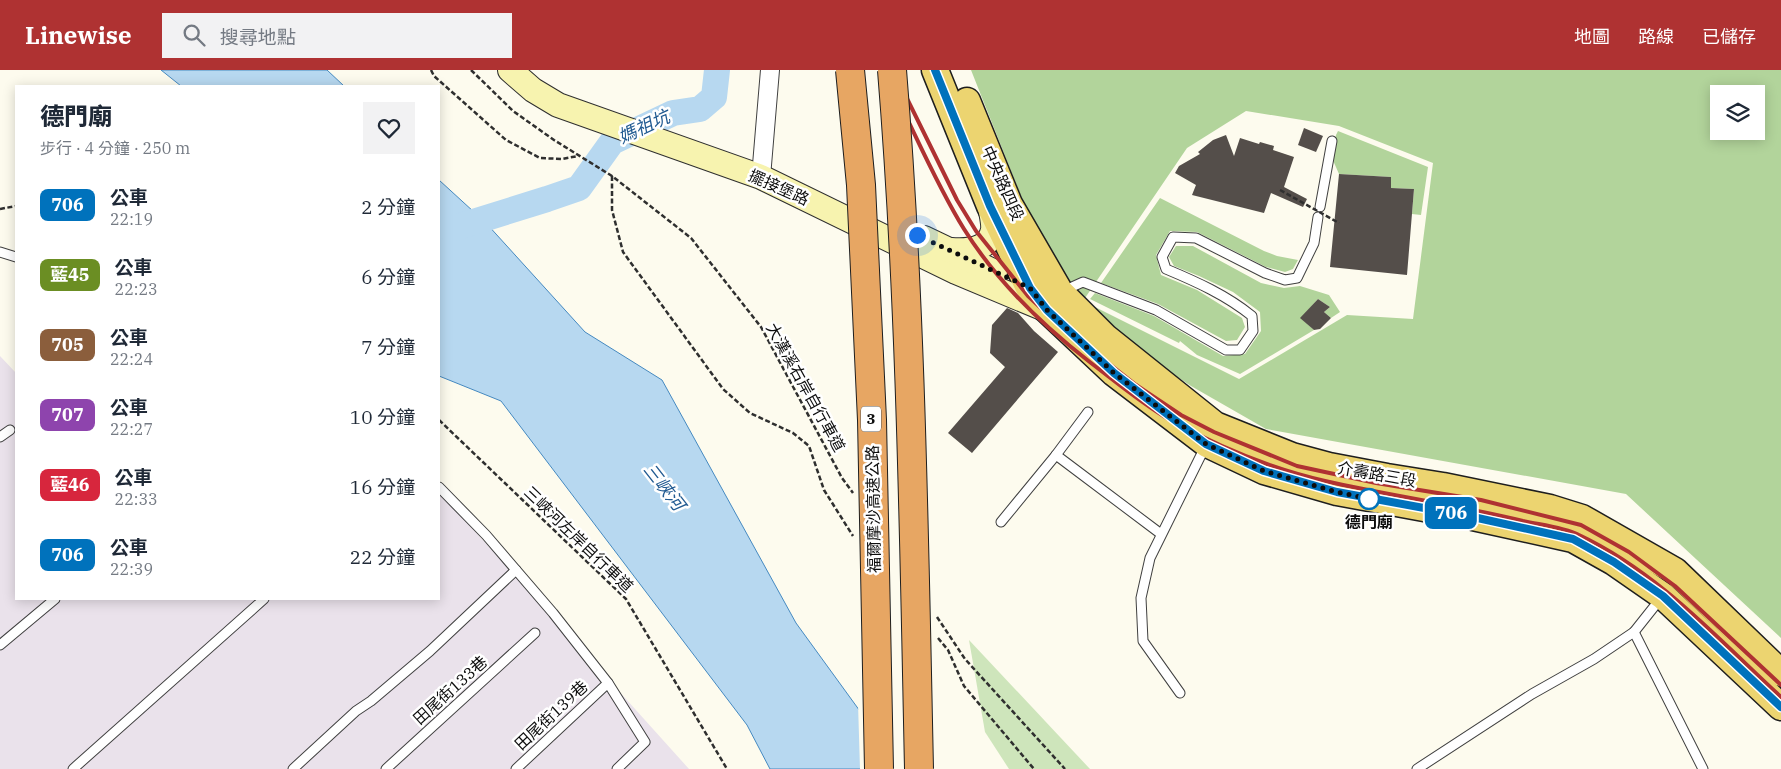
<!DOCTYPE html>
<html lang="zh-TW">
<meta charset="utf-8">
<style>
:root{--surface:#fff;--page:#f2f2f3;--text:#1f2937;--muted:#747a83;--accent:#af3232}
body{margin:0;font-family:"IBM Plex Serif","Noto Sans TC",serif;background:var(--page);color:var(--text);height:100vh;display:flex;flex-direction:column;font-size:19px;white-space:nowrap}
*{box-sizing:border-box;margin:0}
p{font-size:16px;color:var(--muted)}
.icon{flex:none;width:28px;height:28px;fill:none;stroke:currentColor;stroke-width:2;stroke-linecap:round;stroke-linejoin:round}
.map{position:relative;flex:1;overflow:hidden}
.details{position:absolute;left:15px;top:15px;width:425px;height:515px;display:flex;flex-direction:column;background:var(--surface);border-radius:0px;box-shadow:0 2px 12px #0003}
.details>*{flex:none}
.badge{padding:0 10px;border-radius:8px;font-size:18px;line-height:32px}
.buttons{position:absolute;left:1710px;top:15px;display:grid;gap:10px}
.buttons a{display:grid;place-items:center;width:55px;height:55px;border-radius:0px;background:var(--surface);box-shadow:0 2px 12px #0003;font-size:25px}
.you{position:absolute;width:25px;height:25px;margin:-12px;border:4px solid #fff;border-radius:50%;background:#1a73e8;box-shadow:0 0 0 8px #1a73e833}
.map>.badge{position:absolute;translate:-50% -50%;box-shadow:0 0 0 2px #fff}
.round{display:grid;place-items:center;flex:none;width:52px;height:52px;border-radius:0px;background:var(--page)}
.summary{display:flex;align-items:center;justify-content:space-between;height:85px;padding:0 25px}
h1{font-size:24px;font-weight:800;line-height:38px}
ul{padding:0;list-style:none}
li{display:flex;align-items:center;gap:15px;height:70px;padding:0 25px}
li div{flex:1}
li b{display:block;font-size:19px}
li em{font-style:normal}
li .badge{min-width:55px;font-weight:700;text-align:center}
header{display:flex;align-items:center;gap:30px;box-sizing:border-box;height:70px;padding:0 25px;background:var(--accent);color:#fff}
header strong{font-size:24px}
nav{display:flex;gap:28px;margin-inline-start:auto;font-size:18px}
.search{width:350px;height:45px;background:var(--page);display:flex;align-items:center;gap:12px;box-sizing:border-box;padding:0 18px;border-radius:0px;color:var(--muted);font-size:19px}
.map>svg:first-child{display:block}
</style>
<header>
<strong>Linewise</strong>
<div class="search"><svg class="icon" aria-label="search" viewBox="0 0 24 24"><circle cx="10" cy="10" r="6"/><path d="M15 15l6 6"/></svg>搜尋地點</div>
<nav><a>地圖</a><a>路線</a><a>已儲存</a></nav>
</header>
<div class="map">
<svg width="1781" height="699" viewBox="0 0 1781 699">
<rect width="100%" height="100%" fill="#fdfbee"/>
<!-- industrial -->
<polygon fill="#eae2eb" points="0,286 16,303 16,529 439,529 439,421 689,699 0,699"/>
<!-- green -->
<polygon fill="#cee5bb" points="969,570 1090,699 1009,699 985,662"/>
<!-- forest -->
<g fill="#b2d49b" fill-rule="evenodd">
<path d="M971,0H1781V568L1626,424L1266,359L1191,316L1111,263L1068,222L1023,131ZM1719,24H1756V61H1719ZM1246,41L1339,56L1433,93L1413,249L1347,245L1239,309L1083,231L1187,78Z"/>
<polygon points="1338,61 1428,97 1421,145 1412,144 1414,119 1391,118 1391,107 1339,104 1332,88 1336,65"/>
<polygon points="1160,128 1264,181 1277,186 1298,190 1293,199 1285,202 1266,197 1197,162 1170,161 1156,185 1161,205 1197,220 1242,248 1245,257 1237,270 1226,271 1158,234 1101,213"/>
<polygon points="1176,176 1193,176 1261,213 1284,218 1300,216 1329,225 1340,242 1331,248 1324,242 1330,237 1318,229 1301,248 1314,260 1240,304 1197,285 1180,271 1179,273 1090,229 1095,223 1154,246 1223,286 1245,284 1261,261 1260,242 1233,222 1199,206 1174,196 1169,187"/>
</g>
<!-- water -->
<g fill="#b7d8f0" stroke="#4589c0">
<polygon points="161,0 327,0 344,16 181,16"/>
<polygon points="439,110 486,153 585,262 662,310 796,553 902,699 770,699 747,655 501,331 439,306"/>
</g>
<!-- pier -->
<polygon fill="#fdfbee" points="858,633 904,698 905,699 860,699"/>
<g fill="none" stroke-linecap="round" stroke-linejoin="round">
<!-- river -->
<polyline stroke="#b7d8f0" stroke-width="26" points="451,159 547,129 579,118 612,72 673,43 700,39 714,27 717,0"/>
</g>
<!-- building -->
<g fill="#544e4a">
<polygon points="1304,58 1323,66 1316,82 1298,75"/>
<polygon points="1226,65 1234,86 1240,68 1259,74 1260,72 1274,76 1273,80 1294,87 1284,117 1307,129 1303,137 1271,123 1264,143 1192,125 1196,115 1175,103 1179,96 1200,84 1198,82 1213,70"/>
<polygon points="1339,104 1391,107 1391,118 1414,119 1407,205 1330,197"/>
<polygon points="1318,229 1330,237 1324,242 1331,248 1320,259 1314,260 1300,248"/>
<polygon points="1007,238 1018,243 1034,261 1058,282 972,383 948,363 1005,297 990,283 992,255"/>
</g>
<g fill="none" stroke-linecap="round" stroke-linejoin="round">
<defs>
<g id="lane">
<polyline points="1320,137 1332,71"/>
<polyline points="0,182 16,187"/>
<path d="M1063,221L1083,212L1156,240L1226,280H1240L1253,261L1252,246C1226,225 1197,212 1166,199L1162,187L1173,167L1196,168L1265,203L1285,210L1297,208L1314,173L1318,147"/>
<polyline points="0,367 10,360"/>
<polyline points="1056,385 1161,464"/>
<polyline points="439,417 486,465 553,543 608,613 645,672 617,699"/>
<polyline points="1001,452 1056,385 1088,342"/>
<polyline points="1634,562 1703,699"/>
<polyline points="0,575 55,529"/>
<polyline points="1180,623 1143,571 1141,528 1150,488 1205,377"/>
<polyline points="73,699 264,529"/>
<polyline points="293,699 356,641 371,631 430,581 516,500"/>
<polyline points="386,699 535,563"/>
<polyline points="516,699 608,613"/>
<polyline points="1417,699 1532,624 1594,589 1634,562 1661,528"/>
</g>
<polyline id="street" points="761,107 770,0"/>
<g id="secondary">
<polyline points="510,0 533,20 558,35 761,107 956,202 1047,240"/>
<polyline points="924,168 995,202"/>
<path d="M951,180C967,181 989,181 993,160C994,153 991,143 990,136"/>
</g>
<g id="primary">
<polyline points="935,0 990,136 1029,218 1047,240 1114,303 1207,374 1264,401 1337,422 1473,447 1573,469 1614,492 1663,526 1781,637"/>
<polyline points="967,31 1009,134 1060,222 1105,267 1215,355 1292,386 1329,396 1387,407 1443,416 1550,438 1582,448 1675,501 1781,603"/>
</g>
</defs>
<!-- lane casing -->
<use href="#lane" stroke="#404040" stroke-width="11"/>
<!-- street casing -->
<use href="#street" stroke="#404040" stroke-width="20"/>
<!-- secondary casing -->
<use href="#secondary" stroke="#2f2f2f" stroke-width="26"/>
<!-- primary casing -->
<use href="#primary" stroke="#1e1e1e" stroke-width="29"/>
<!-- path -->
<g stroke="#2f2f2f" stroke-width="2.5" stroke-dasharray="5 2.5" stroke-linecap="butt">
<polyline points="431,0 434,6 506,70 540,88 562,89 578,86"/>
<polyline points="471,0 513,41 554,70 612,106 691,168 761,257 842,408 853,423"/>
<polyline points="612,106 612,140 623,182 723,319 750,343 793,363 809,376 824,420 853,466"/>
<polyline points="0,139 16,136"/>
<polyline points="439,350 626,529 727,699"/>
<polyline points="937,547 965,589 1065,699"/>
<polyline points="938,568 948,580 964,616 1034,699"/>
</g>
<!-- lane -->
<use href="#lane" stroke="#fff" stroke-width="9"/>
<!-- street -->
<use href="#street" stroke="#fff" stroke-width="18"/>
<!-- secondary -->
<use href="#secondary" stroke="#f7f3af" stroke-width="24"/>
<!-- primary -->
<use href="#primary" stroke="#ecd470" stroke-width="26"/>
<!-- rail -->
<g stroke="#af3232" stroke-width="4">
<path d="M883,0C911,53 933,109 964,159C997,212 1042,255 1091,293C1116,312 1142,334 1170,350C1219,377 1272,399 1325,411C1391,426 1458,435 1523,451C1541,455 1563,457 1579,465C1658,502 1718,569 1781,627"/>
<polyline points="893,0 957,130 976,161 1028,226 1056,252 1136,315 1181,345 1214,362 1297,396 1376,413 1481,430 1581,455 1629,482 1675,516 1781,615"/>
</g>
<defs>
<g id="highway-bridge">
<polyline points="850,0 861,115 872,350 879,699"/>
<path d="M892,0C911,233 914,466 919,699"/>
</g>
</defs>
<!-- highway-bridge casing -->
<use href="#highway-bridge" stroke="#1e1e1e" stroke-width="30" stroke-linecap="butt"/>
<!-- path-bridge -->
<polyline stroke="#2f2f2f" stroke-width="2.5" stroke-dasharray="5 2.5" stroke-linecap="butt" points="1280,120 1339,153"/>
<!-- highway-bridge -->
<use href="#highway-bridge" stroke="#e7a663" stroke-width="28"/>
</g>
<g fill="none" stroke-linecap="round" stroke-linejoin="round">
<defs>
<polyline id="line" points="935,0 990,136 1030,218 1047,240 1114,303 1206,374 1264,401 1337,422 1473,447 1573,469 1614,492 1663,526 1781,637"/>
</defs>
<!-- line casing -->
<use href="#line" stroke="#fff" stroke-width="11"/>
<!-- line -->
<use href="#line" stroke="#0072bc" stroke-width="8"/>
<!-- walk -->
<polyline stroke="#0d0d0d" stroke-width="5" stroke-dasharray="0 9" points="917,165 1030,218 1047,240 1114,303 1206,374 1264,401 1337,422 1369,429"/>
</g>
<!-- markers -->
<circle fill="#fff" stroke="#0072bc" stroke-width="2.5" cx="1369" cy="429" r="10"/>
<g text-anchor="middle" stroke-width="5" stroke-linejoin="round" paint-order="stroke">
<!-- shield labels -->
<rect fill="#fff" stroke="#565656" stroke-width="1" x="861" y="336.5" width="20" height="25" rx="4"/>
<g font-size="15" font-weight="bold" fill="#0d0d0d">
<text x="871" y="354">3</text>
</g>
<!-- street labels -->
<g font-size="16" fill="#0d0d0d" stroke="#fff">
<text transform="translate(1003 113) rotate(66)" y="6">中央路四段</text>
<text transform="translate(779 117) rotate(24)" y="6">擺接堡路</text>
<text transform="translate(806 317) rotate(61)" y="6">大漢溪右岸自行車道</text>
<text transform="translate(1377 404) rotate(10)" y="6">介壽路三段</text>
<text transform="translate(873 439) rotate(-91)" y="6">福爾摩沙高速公路</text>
<text transform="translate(579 469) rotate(44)" y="6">三峽河左岸自行車道</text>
<text transform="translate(450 620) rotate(-42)" y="6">田尾街133巷</text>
<text transform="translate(551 645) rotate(-43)" y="6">田尾街139巷</text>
</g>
<!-- stop labels -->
<g font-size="16" font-weight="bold" fill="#0d0d0d" stroke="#fff">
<text x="1369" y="458">德門廟</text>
</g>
<!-- water labels -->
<g font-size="18" font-style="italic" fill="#225b92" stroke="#fff">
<text transform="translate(644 57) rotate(-25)" y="6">媽祖坑</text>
<text transform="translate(664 417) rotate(52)" y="6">三峽河</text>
</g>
</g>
</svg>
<div class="buttons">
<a><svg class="icon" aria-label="layers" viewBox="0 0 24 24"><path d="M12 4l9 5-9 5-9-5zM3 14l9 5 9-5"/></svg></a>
</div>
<div class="you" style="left:917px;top:165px"></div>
<b class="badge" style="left:1451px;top:443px;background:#0072bc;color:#fff">706</b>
<section class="details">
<div class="summary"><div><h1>德門廟</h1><p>步行 · 4 分鐘 · 250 m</p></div><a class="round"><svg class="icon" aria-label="heart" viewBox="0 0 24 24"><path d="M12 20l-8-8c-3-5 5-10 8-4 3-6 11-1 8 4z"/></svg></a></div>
<ul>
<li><span class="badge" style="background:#0072bc;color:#fff">706</span><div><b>公車</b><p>22:19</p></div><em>2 分鐘</em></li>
<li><span class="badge" style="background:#6b8e23;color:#fff">藍45</span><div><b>公車</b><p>22:23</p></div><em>6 分鐘</em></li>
<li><span class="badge" style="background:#8b5e3c;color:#fff">705</span><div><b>公車</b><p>22:24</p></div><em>7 分鐘</em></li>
<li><span class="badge" style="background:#8e44ad;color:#fff">707</span><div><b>公車</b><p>22:27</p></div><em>10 分鐘</em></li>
<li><span class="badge" style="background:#d7263d;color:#fff">藍46</span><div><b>公車</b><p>22:33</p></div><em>16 分鐘</em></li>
<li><span class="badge" style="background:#0072bc;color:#fff">706</span><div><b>公車</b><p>22:39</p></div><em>22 分鐘</em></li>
</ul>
</section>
</div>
